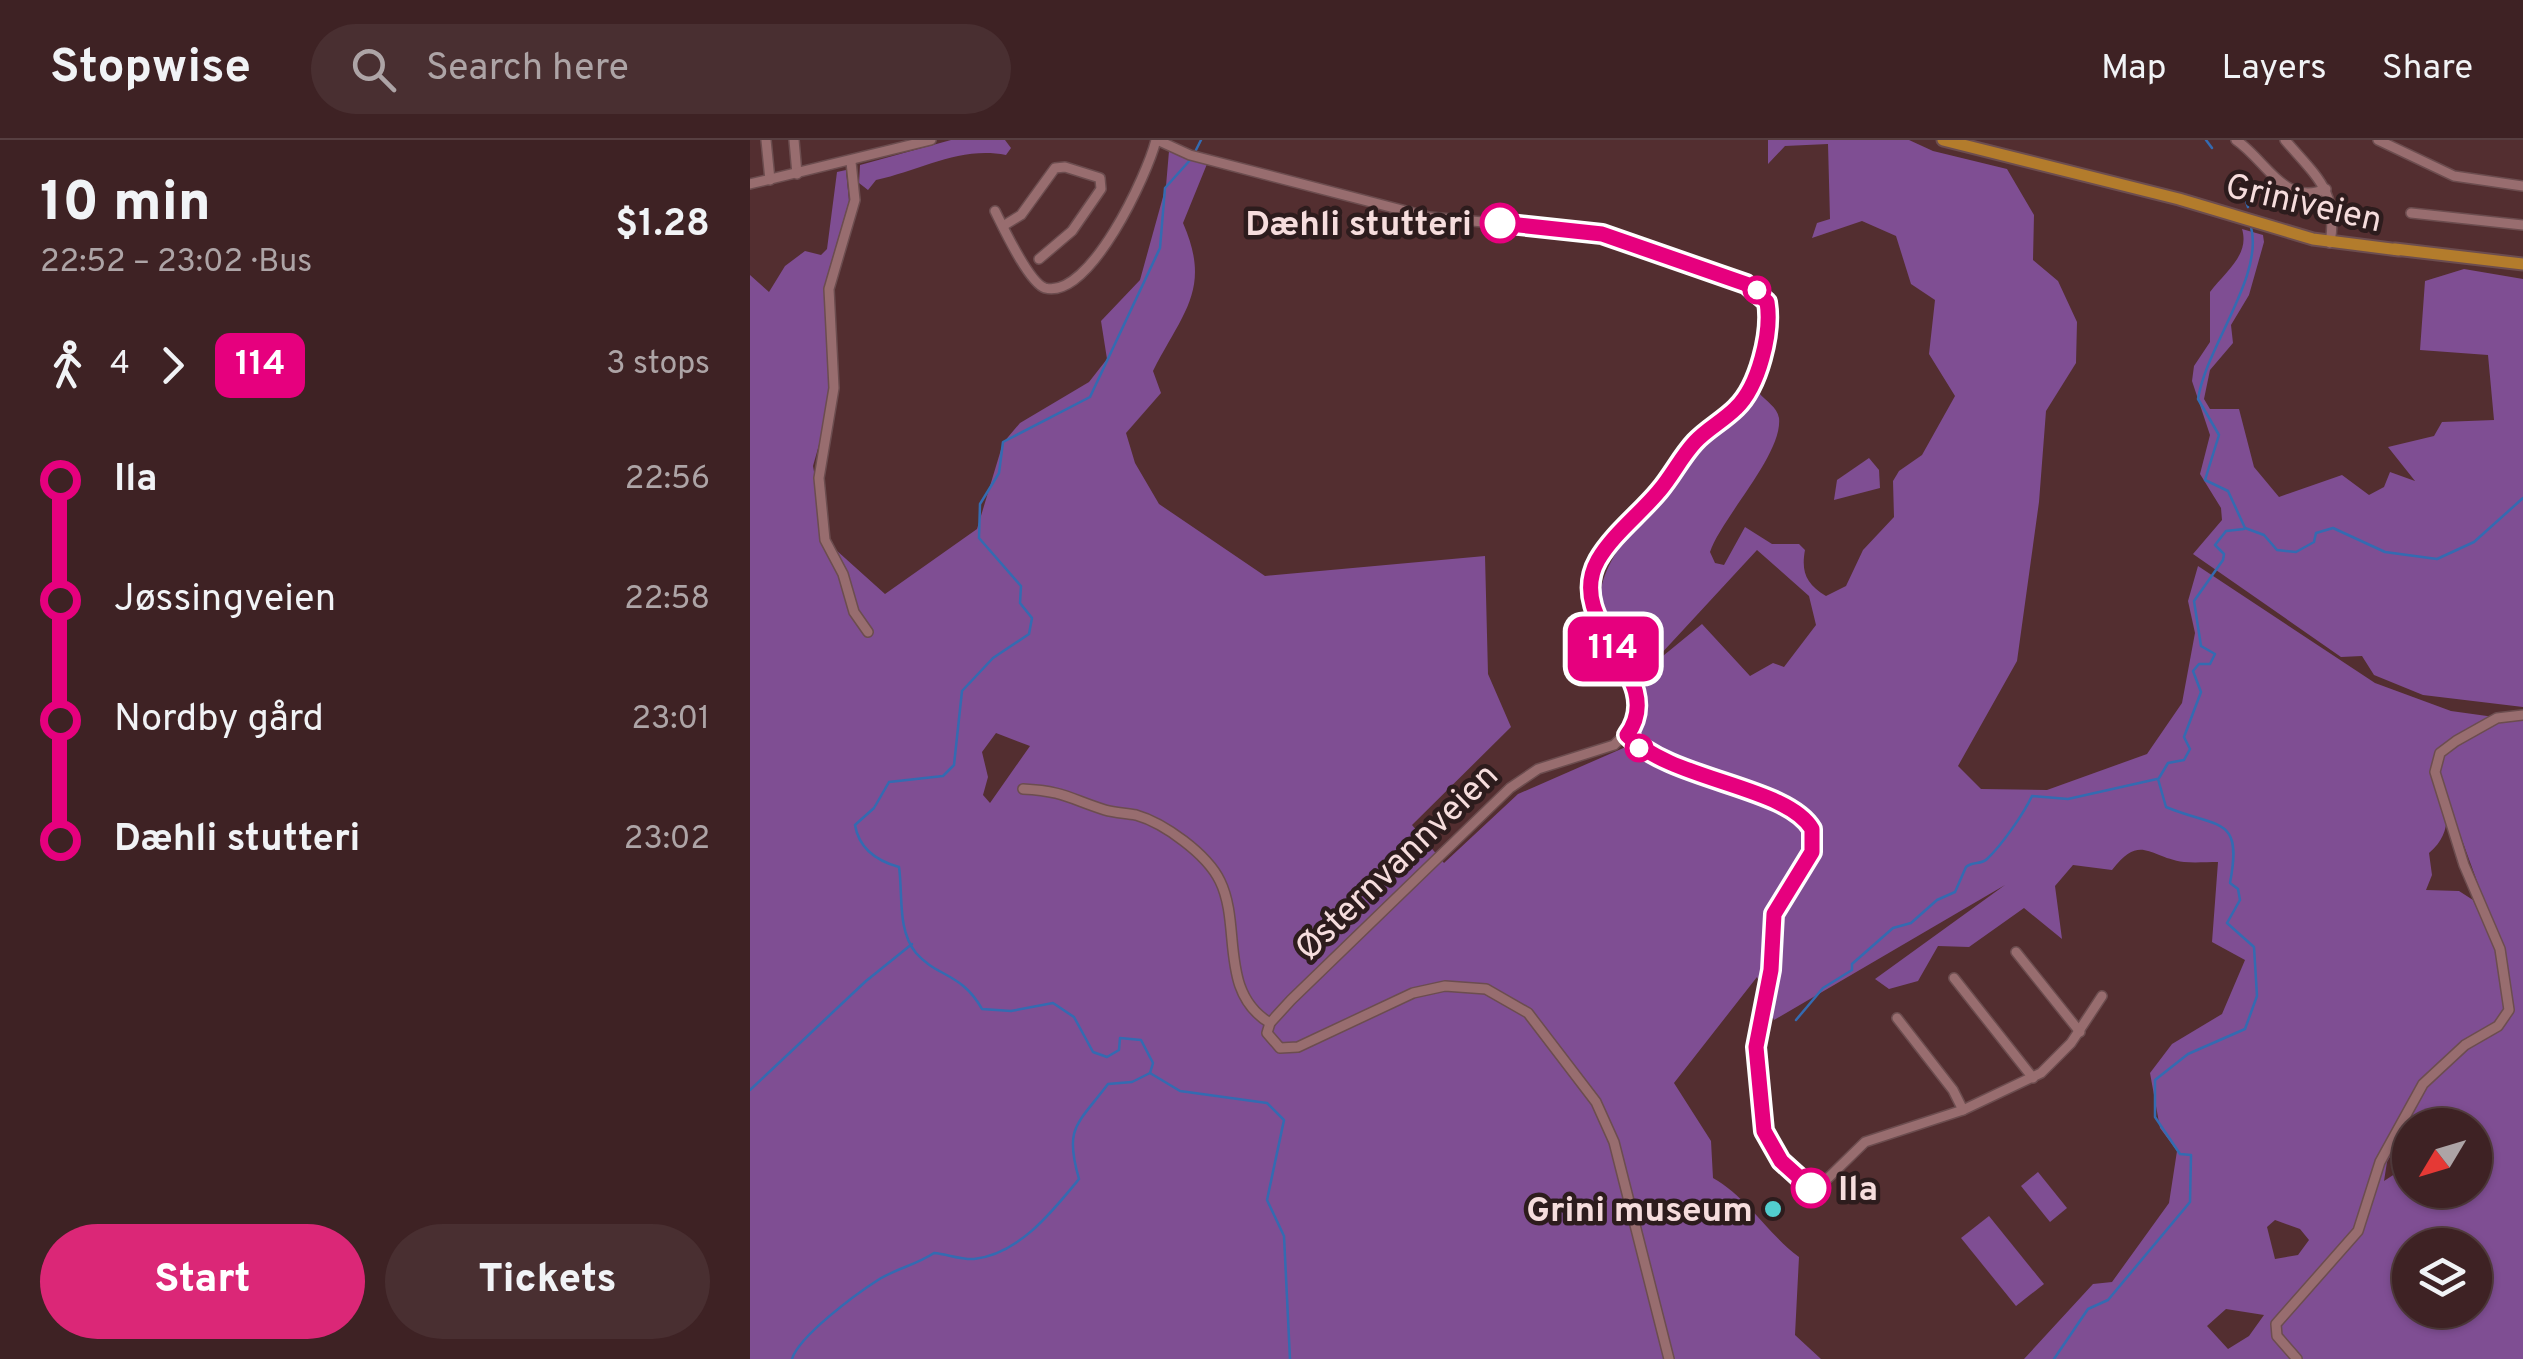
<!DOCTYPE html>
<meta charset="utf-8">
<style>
:root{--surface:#3e2224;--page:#492f31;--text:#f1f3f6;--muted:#ada4a6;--line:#573f41;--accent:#db2777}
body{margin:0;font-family:Overpass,sans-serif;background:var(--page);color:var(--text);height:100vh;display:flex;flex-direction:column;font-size:38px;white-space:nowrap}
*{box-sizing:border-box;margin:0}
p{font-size:32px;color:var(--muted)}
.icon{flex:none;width:55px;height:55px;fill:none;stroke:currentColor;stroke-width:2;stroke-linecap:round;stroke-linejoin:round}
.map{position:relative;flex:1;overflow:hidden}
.sheet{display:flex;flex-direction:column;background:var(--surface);width:750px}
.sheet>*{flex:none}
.badge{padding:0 20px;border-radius:15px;font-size:35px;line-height:65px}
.needle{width:65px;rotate:232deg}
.tools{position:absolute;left:1642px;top:968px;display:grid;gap:20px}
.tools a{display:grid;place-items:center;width:100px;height:100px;border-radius:50%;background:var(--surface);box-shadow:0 2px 8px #0004,0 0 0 2px var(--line);font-size:50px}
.map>.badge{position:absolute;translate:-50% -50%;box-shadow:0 0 0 5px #fff}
.legs{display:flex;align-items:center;gap:15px;height:110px;padding:0 40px;font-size:32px}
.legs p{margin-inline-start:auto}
.head{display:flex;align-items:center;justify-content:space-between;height:170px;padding:0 40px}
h1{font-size:55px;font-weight:800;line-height:75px}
.button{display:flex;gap:20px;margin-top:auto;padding:20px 40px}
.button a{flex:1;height:115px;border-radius:60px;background:var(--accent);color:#fff;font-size:40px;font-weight:800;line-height:115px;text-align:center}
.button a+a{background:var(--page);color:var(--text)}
ul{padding:0 40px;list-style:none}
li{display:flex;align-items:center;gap:35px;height:120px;font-size:38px}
li i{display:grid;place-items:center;width:15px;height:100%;margin:0 12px;background:currentColor}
li i::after{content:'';width:25px;height:25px;margin:-12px;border:8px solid;border-radius:50%;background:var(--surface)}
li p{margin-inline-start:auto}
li:first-child i{background:linear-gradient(#0000 50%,currentColor 0)}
li:last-child i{background:linear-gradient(currentColor 50%,#0000 0)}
header{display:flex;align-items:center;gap:60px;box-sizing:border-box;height:140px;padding:0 50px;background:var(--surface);border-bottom:2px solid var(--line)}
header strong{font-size:48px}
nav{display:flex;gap:55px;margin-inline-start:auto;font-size:35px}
.search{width:700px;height:90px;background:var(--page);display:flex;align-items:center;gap:25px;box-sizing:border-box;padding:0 35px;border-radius:55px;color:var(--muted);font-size:38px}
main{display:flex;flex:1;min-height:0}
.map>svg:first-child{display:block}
</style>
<header>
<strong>Stopwise</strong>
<div class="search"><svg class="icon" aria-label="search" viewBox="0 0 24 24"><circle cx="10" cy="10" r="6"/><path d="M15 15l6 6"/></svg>Search here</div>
<nav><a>Map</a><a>Layers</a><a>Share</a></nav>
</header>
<main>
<section class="sheet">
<div class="head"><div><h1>10 min</h1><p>22:52 – 23:02 · Bus</p></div><b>$1.28</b></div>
<div class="legs"><svg class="icon" aria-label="walk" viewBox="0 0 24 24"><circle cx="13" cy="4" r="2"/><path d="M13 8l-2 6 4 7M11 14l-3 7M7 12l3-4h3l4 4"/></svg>4<svg class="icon" aria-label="forward" viewBox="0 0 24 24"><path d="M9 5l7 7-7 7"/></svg><b class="badge" style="background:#e6007e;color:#fff">114</b><p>3 stops</p></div>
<ul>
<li><i style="color:#e6007e"></i><b>Ila</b><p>22:56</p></li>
<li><i style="color:#e6007e"></i><span>Jøssingveien</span><p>22:58</p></li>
<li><i style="color:#e6007e"></i><span>Nordby gård</span><p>23:01</p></li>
<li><i style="color:#e6007e"></i><b>Dæhli stutteri</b><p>23:02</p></li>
</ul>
<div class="button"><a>Start</a><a>Tickets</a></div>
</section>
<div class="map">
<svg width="1773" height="1219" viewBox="0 0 1773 1219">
<rect width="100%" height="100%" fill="#532e30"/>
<!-- green -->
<g fill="#7f4e93" fill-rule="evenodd">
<path d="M201,0H255L261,8L256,15C210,6 172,30 126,40L118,50L109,43L110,25Z"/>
<path d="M1018,0H1159L1183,11L1257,29L1284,75L1283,120L1308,141L1327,182L1326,223L1296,271L1289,362L1267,521L1208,626L1231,649L1297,650L1397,614L1432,563L1445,493L1438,461L1448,426L1625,543L1701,571L1773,581V1219H1274L1343,1144L1362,1142L1419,1063L1427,1011L1410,988L1400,933L1422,904L1472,874L1495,820L1462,802L1468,722C1457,722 1445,723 1434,722C1398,717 1391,693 1362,730L1323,725L1305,746L1312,799L1274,768L1219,807L1188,806L1168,841L1139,849L1125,839L1255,745L1024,880L1007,837L924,943L961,1001L963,1038C998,1058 1017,1093 1049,1117L1045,1195L1071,1219H0V135L19,152L35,126L55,111L71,115L77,109L87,32L96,30L99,61L76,140L75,181L82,219L83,255L63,326L76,401L135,454L227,389L253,303L270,283L339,242L357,219L351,181L390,140L416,46L419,11L457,24L433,83C462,149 433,172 403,231L411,253L376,293L385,323L409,364L515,436L735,416L738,534L761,587L662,685L694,723L768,654L878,606C881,587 891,557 889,538C885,511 852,488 851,455C849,404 971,291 1009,253C1016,261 1027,267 1029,278C1033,314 972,377 960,412L965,423L974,425L995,387L1022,404H1049L1055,410C1051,432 1056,444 1076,456L1096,446L1113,410L1144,377L1143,341L1149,331L1172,315L1205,256L1179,214L1185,160L1161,144L1146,96L1112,81L1062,98L1067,83L1080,79L1078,4L1035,6L1018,24ZM1007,410L1059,456L1066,485L1034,527L1023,523L1000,536L952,484L897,529ZM246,593L280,606L240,663L233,655L238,637L232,612ZM1688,634L1748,799L1751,822L1723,760L1709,751L1676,750L1682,735L1679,713C1706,690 1696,664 1688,634ZM1660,985H1725V1050H1660V1024L1634,1041L1637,1022L1653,993L1660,997ZM1525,1080L1550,1089L1559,1100L1548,1115L1525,1119L1517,1087ZM1660,1105H1725V1170H1660ZM1476,1169L1514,1175L1499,1196L1478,1209L1457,1186Z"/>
<path d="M1492,89L1513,95L1514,102L1499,155L1481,185L1483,203L1460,230L1454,259L1460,269H1489L1504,327L1529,357L1592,335L1619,355L1634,347L1640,332L1665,341L1638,307L1684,296L1692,282L1744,280L1738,215L1670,210L1675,141L1714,129L1773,139V567L1673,555L1624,535L1612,516L1591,517L1443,414L1472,380L1471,368L1450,334L1460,295L1442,241L1444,226L1460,202V152C1475,132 1500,115 1492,89Z"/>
<polygon points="1119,318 1129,330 1130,348 1084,360 1087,340"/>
<polygon points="1288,1032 1317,1068 1300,1082 1271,1046"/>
<polygon points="1239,1076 1294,1144 1266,1166 1211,1098"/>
</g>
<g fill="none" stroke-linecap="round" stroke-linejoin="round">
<!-- stream -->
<g stroke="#346bb1" stroke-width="2.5">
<polyline points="1456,0 1462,8"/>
<polyline points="445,12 451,0"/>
<polyline points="1493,52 1498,67"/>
<path d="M1501,87C1514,136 1456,207 1448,259L1469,295L1455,340L1478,351L1495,388L1514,395L1527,410L1546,412L1564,402L1566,393L1583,388L1635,412L1687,419L1724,402L1773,358"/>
<polyline points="1409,638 1418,623 1434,620 1440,609 1434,597 1451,552 1443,531 1449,524 1460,524 1465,514 1451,506 1444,461 1473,420 1474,414 1465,405 1476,391 1494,389"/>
<path d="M1046,880L1073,848L1102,830V824L1143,788L1161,783L1187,760L1205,752L1216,727C1223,721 1231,725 1237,719C1252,705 1274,673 1282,656L1318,659L1407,639"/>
<polyline points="400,933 430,951 517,963 534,980 517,1060 534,1096 540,1219"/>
<polyline points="0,950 116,841 162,804"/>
<path d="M42,1219C49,1196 106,1154 128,1140C145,1129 166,1125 184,1113C197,1114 211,1120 224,1119C269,1114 302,1072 329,1039C314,987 327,985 358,944L382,942L400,933L403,923L391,900L370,898L369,910L357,917L343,912L324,877L303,863L261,871L232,869C212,833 187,837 166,813C147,790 153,754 149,727C127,721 109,709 105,685L124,668L139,642L193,636L204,625L212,551L243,518L279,494L282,478L270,463L271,446L229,398L230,364L249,333L253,302L340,257L410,108L415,48L441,19"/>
<path d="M1304,1219L1338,1169L1358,1160L1440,1062L1441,1015L1430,1014L1405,977V940L1438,914L1495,889L1507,856L1504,807L1477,783L1490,760L1488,749L1480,743C1493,675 1469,689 1416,667L1408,639"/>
</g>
<defs>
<g id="minor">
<polyline points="16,0 20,40"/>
<polyline points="44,0 47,34"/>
<polyline points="407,0 440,15 679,77 852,93 996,144 1017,162 1016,190 997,255 943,304 910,350 852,414 842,434 844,475 886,554 881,588 864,605 788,629 760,648 541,860 520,883 517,893 530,908 548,907 663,853 695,846 736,849 778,873 846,962 864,1002 919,1219"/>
<path d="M1486,0C1517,21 1534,67 1576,49"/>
<path d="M1535,0C1566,36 1589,52 1580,103"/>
<polyline points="1628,0 1704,36 1773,46"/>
<polyline points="101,22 105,60 79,149 84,248 69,338 75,400 93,434 104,472 118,492"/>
<polyline points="0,44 181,0"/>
<path d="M245,71C253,87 279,143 295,148C340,160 398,33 406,0"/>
<polyline points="1661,73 1773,85"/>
<polyline points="253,86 271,75 305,28 315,27 350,38 351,49 322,91 289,119"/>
<path d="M877,595C920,640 1038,646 1062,689C1069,722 1039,736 1027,763C1018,784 1024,809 1021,832C1018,852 1011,871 1008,892C996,957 1015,1016 1069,1054L1074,1042L1115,1002L1213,970L1291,933L1321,903L1352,856"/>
<path d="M273,649C314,651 320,659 355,670C365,673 376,673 386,675C414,683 457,714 470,741C492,786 468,852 520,883"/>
<polyline points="1266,812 1330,892"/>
<polyline points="1204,838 1283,938"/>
<polyline points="1147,878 1203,950 1213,970"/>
<polyline points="1547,1219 1527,1196 1526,1184 1608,1091 1630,1022 1673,944 1715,905 1748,886 1759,870 1750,809 1714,725 1685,632 1690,613 1706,601 1747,578 1773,575"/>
</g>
<g id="major">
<polyline points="1193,0 1429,59 1563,99 1649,110"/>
<polyline points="1645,109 1773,124"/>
</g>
</defs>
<!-- minor casing -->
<use href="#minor" stroke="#6c4d4f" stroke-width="12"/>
<!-- major casing -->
<use href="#major" stroke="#6c4d4f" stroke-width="15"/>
<!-- minor -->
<use href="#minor" stroke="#986d6f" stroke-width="9"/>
<!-- major -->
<use href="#major" stroke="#b37c2c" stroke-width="11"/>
</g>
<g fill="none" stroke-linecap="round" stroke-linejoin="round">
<defs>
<path id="line-1" d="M750,83L852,94L996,144L1017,162C1022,192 1009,246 986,268C973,281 957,289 945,302C931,317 922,336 909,351C890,374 863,394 848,420C812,484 920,537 877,595C921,641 1037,646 1062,689V712L1024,774L1021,830L1006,907L1014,991L1031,1021L1061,1048"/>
</defs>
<!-- line-1 casing -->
<use href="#line-1" stroke="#fff" stroke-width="22"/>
<!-- line-1 -->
<use href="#line-1" stroke="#e6007e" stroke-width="15"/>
</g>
<!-- markers -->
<g fill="#fff" stroke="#e6007e" stroke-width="5">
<circle cx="750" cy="83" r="18"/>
<circle cx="1007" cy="150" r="12"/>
<circle cx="889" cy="608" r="12"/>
<circle cx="1061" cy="1048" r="18"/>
</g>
<circle fill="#52cdce" stroke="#2d1c1d" stroke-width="4" cx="1023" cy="1069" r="10"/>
<g text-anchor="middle" stroke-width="9" stroke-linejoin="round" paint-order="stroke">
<!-- street labels -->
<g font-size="35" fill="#f6dddd" stroke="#2d1c1d">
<text transform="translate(1554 62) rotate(13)" y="12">Griniveien</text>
<text transform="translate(646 721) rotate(-44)" y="12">Østernvannveien</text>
</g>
<!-- stop labels -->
<g font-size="35" font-weight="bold" fill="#f6dddd" stroke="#2d1c1d" text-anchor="end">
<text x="722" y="95">Dæhli stutteri</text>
<text x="1088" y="1060" text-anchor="start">Ila</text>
</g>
<!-- poi labels -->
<g font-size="35" font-weight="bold" fill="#f6dddd" stroke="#2d1c1d" text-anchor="end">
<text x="1003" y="1081">Grini museum</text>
</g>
</g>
</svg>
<div class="tools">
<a><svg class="needle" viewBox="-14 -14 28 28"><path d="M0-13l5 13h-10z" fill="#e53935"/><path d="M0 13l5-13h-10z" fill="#ada4a6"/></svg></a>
<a><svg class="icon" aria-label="layers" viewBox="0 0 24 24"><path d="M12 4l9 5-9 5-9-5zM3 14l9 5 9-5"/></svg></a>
</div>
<b class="badge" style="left:863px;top:509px;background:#e6007e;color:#fff">114</b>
</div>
</main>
